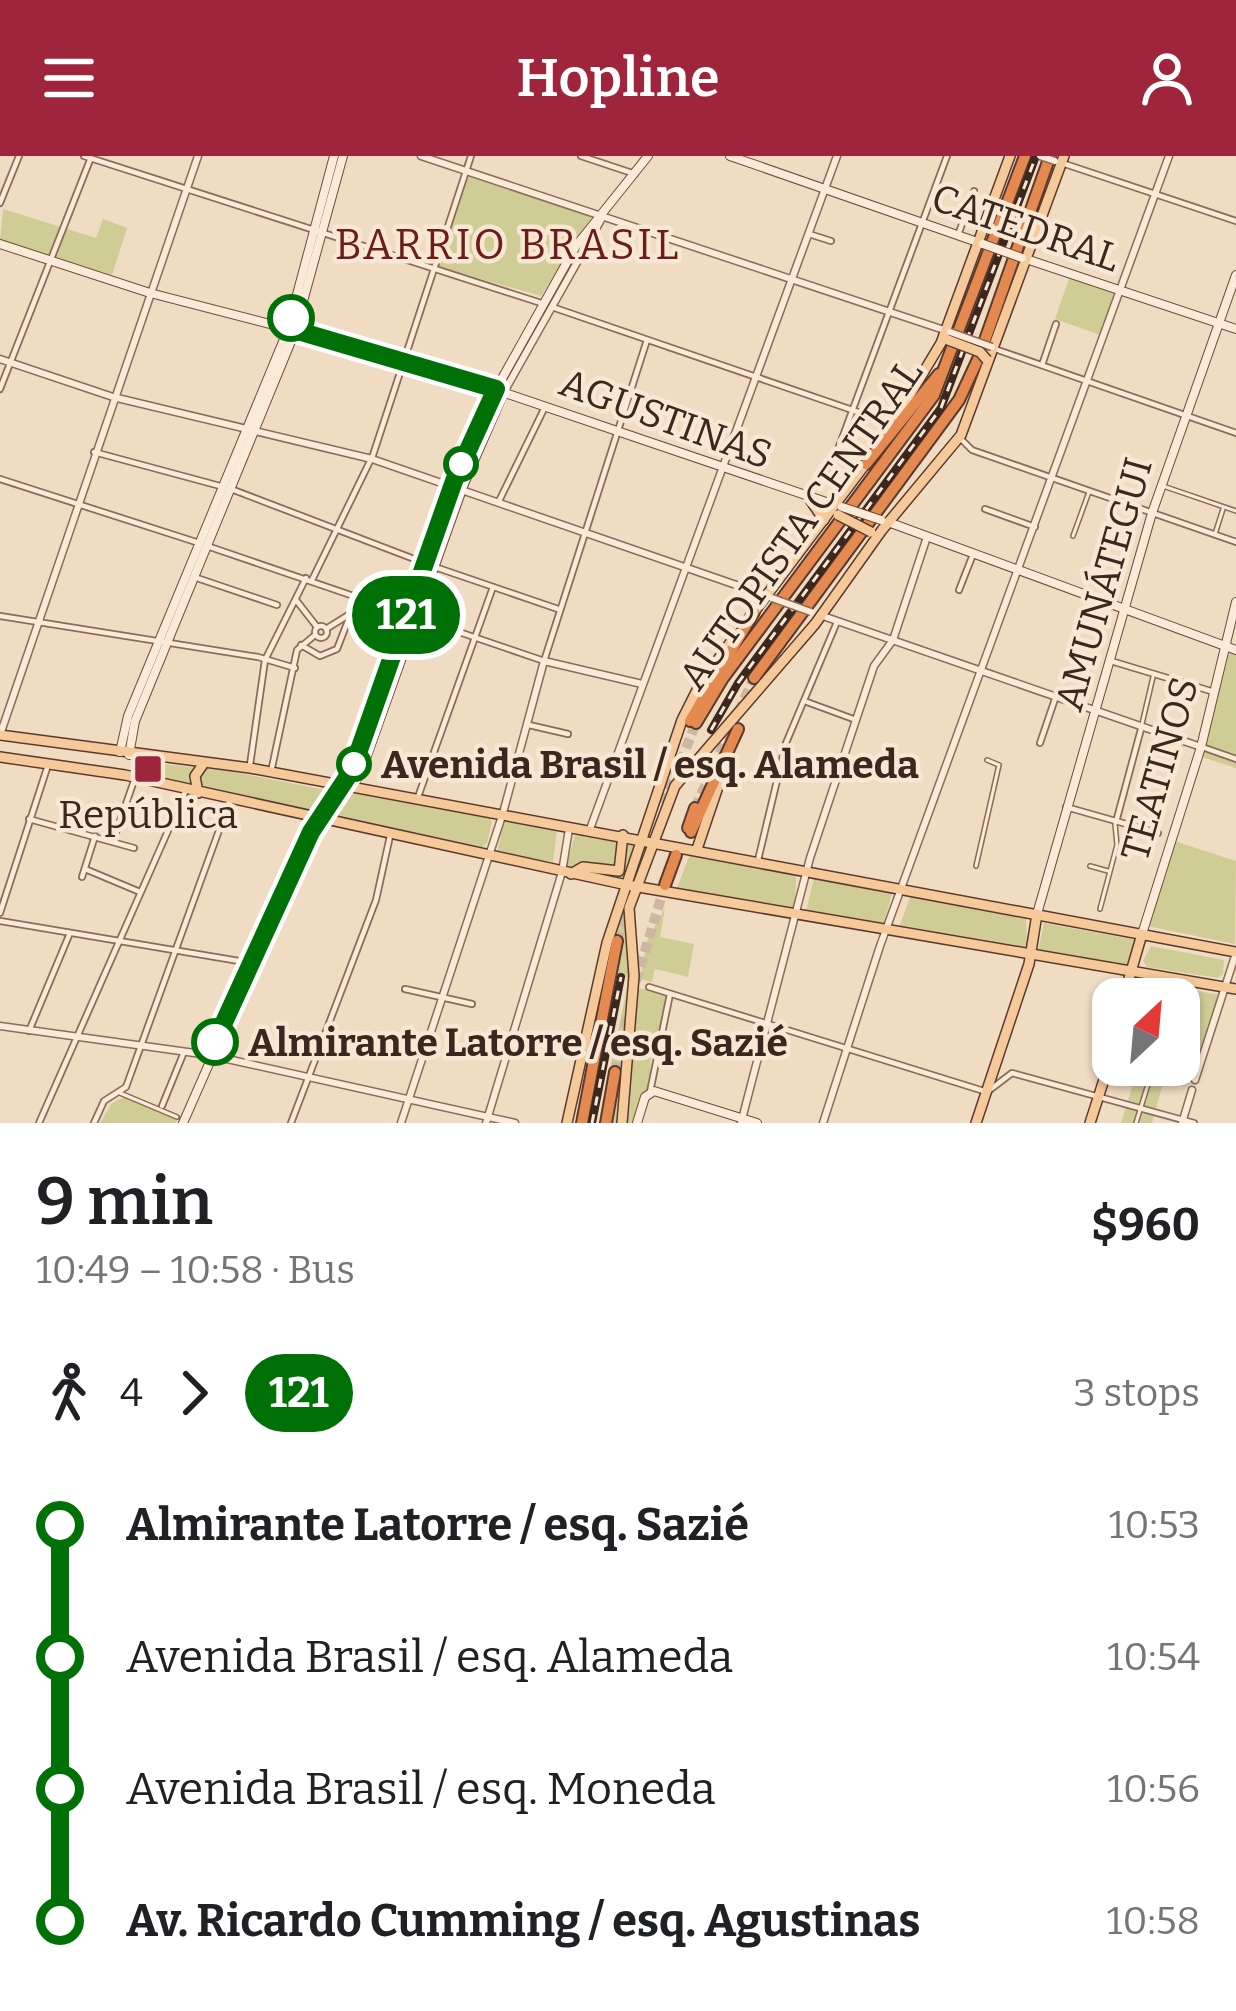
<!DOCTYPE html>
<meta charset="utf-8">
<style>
:root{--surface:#fff;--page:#f6f6f6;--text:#202124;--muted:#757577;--accent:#9e253b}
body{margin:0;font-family:Bitter,serif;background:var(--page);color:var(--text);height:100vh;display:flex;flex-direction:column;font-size:45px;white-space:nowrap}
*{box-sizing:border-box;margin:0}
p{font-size:39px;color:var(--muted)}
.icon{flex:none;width:66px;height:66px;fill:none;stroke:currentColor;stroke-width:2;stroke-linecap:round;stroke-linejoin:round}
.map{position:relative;height:967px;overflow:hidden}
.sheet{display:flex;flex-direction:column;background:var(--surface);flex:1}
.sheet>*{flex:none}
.badge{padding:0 24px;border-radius:39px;font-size:42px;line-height:78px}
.needle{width:78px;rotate:26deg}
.fabs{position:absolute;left:1092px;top:822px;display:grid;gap:24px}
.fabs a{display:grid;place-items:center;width:108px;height:108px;border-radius:24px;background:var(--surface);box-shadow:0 3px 9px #0004;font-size:60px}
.map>.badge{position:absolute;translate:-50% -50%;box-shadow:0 0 0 6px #fff}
.legs{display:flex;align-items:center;gap:18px;height:132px;padding:0 36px;font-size:39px}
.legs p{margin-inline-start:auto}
.summary{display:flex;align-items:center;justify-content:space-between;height:204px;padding:0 36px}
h1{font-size:66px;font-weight:600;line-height:90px}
ul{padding:0 36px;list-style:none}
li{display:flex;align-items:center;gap:42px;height:132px;font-size:45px}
li i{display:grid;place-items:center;width:18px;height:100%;margin:0 15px;background:currentColor}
li i::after{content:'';width:30px;height:30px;margin:-15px;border:9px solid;border-radius:50%;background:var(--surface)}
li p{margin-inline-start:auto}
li:first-child i{background:linear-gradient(#0000 50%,currentColor 0)}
li:last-child i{background:linear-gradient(currentColor 50%,#0000 0)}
header{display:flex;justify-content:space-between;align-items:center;height:156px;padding:0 36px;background:var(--accent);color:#fff;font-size:54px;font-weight:600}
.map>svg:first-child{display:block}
</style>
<header><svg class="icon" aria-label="menu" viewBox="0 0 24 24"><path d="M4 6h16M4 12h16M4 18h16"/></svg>Hopline<svg class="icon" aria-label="person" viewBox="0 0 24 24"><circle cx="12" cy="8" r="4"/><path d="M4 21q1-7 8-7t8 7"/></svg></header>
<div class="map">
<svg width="1236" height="967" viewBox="0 0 1236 967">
<rect width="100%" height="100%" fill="#f0dbc3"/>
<!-- green -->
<g fill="#cfcc96">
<polygon points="468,20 592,61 541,140 436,110"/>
<polygon points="3,53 96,82 103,63 127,72 112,119 0,84"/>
<polygon points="1070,120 1115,136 1100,179 1055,163"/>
<polygon points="1229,497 1236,499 1236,612 1202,601"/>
<polygon points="135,605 228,615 336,636 318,659 134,616"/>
<polygon points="352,635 487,659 492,666 487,687 478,695 331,664"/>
<polygon points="504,664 557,674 553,706 497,696"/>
<polygon points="575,679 637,690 625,724 566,712"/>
<polygon points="1174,685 1236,705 1235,788 1147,770"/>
<polygon points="690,698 796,720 795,752 677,732"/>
<polygon points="814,722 892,736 884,768 806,756"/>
<polygon points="911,739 1026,761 1027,789 1023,793 899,771"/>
<polygon points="626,745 630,815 618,967 612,967 621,917 610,914 629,822 616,818 623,787 612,784"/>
<polygon points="665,752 660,781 694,788 688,821 655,813 652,826 640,823 647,785"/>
<polygon points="1044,767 1136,784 1129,810 1038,795"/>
<polygon points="1151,790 1224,804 1223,818 1218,822 1147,811 1143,805"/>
<polygon points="1132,824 1221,839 1192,923 1165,920 1152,967 1121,967 1138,913 1133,909 1179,909 1179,843 1126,843"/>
<polygon points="638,832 664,838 668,844 651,902 649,932 634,967 626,967"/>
<polygon points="130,938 179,960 176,967 100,967 112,947"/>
</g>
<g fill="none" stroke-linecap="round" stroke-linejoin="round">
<!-- motorway-tunnel -->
<g stroke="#ccb7a2" stroke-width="10" stroke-dasharray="10 5" stroke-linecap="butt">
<polyline points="664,648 696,567"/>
<polyline points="695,652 754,522"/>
<polyline points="617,785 628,750"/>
<polyline points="636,825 665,729"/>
<polyline points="615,916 628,861"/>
</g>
<defs>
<g id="pedestrian">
<polyline points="1163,330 1236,355"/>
<polyline points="1215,378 1223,353"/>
<polyline points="1073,380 1089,336"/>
<polyline points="1142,568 1153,521"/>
<polyline points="976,710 999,609 987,604"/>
<polyline points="1090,710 1108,715"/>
<polyline points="1100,753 1117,689 1115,668"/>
<polyline points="120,937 177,961"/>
<polyline points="1136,967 1150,922"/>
</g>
<g id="minor">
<polyline points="84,0 541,147"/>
<polyline points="581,0 635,18"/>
<polyline points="1062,7 1236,65"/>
<polyline points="0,47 19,0"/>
<polyline points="809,78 831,85"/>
<polyline points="958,79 974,35"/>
<polyline points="552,151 893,268"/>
<polyline points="995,193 1236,277"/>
<polyline points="1042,209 1056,168"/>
<polyline points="0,233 90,4"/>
<polyline points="962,284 972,294 1236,386"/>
<polyline points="94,296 220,330"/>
<polyline points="831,312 947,0"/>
<polyline points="0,323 199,387"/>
<polyline points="231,333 422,406"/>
<polyline points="499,345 544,253"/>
<polyline points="985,353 1035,371"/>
<polyline points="210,391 544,505 647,184"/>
<polyline points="432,410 558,453"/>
<polyline points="197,422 277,449"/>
<polyline points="312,424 373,299 471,0"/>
<polyline points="959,434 972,401"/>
<polyline points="296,444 317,471"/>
<polyline points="0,460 258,501 295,512"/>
<circle cx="321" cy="476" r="6"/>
<polyline points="326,473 350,458"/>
<polyline points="371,482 395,491"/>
<polyline points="301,489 320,500 337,493 358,439"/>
<polyline points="1111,505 1214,536"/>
<polyline points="807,546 856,564"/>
<polyline points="529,569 568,578"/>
<polyline points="1040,587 1056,540"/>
<polyline points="1202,591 1236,603"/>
<polyline points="250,609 265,504 306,422"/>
<polyline points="271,616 297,494 315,479"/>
<polyline points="418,641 493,431"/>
<polyline points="1066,651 1158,677"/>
<polyline points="29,663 134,692"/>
<polyline points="1116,666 1141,573"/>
<polyline points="113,685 135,622"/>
<polyline points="758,704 786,587 837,466"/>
<polyline points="85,713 140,736"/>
<polyline points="82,721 95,680"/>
<polyline points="0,757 48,609"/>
<polyline points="0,765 251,807"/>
<polyline points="649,831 987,936 1012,917 1194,967"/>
<polyline points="405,833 472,848"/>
<polyline points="29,875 70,777"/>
<polyline points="650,936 670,838"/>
<polyline points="162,950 184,896"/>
<polyline points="39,967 186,634"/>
<polyline points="94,967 104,945 126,931 230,644"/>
<polyline points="291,967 376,744 390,680"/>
</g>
<g id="tertiary">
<polyline points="421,0 947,175"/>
<polyline points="0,203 113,241 372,303 768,440"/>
<polyline points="504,236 602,62"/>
<polyline points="820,459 1201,591"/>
<polyline points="0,579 198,0"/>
<polyline points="590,673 837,0"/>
<polyline points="0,870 209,899 515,967"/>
<polyline points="1195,924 1236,797"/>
<polyline points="401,967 503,657 544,505 642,528"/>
<polyline points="486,967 562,716 569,673"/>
<polyline points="741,967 810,702 874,510 893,484 926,384"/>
<polyline points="823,967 880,790 1169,0"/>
<polyline points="1182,967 1192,934"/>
</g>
<g id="secondary">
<polyline points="730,0 983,88"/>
<polyline points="0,88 150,137 405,203 835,349"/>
<polyline points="1023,102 1236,173"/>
<polyline points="888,366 1236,494"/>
<polyline points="120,596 128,560 287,176 334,0"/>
<polyline points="129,599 135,565 294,178 343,0"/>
<polyline points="325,663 360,619 464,328 504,236"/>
<polyline points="1037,758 1152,357 1236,119"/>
<polyline points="1142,778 1201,591 1236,446"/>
<polyline points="183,967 311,676 352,614 454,325 494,237 576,90 648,0"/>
<polyline points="637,967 645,941 654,935 757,967"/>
</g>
<g id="primary">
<polyline points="890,272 941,187 1010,0"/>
<polyline points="811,345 824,364"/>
<polyline points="751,460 867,306"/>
<polyline points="0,579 250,612 1236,796"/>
<polyline points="0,601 125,619 627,729 1236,833"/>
<polyline points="198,637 195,620 204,607"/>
<polyline points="697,693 724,613"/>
<polyline points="571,718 583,711 619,715 623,679"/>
<polyline points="1123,843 1142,778"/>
<polyline points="1111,899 1113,889"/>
<polyline points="567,967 607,787 682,564 700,528 733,483"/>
<polyline points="622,967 634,820 629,752 675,630 815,468 882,374 961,279 1064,0"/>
<polyline points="976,967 1029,808 1037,758"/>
<polyline points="1090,967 1109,908"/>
</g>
<g id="motorway">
<polyline points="866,308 939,218"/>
<polyline points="754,522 959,244 979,201 1050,0"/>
<polyline points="690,565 754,456"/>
<polyline points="696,567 723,522 934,239 1025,0"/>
<polyline points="688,672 695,652"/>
<polyline points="691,676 738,573"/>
<polyline points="665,729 676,699"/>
<polyline points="582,967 617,785"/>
<polyline points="606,967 615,916"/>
</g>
</defs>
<!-- pedestrian casing -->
<use href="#pedestrian" stroke="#8c6b59" stroke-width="6"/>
<!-- minor casing -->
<use href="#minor" stroke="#8c6b59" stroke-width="8"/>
<!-- tertiary casing -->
<use href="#tertiary" stroke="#8c6b59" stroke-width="9"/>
<!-- secondary casing -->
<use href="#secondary" stroke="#6e4c3c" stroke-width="10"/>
<!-- primary casing -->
<use href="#primary" stroke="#5a3a2d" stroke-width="12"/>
<!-- motorway casing -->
<use href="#motorway" stroke="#5a3a2d" stroke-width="14"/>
<!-- pedestrian -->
<use href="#pedestrian" stroke="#fbead7" stroke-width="3"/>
<!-- minor -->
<use href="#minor" stroke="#fbead7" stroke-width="4.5"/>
<!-- tertiary -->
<use href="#tertiary" stroke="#fbead7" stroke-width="6"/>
<!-- secondary -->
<use href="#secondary" stroke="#fbead7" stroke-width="8"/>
<!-- primary -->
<use href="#primary" stroke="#f5c999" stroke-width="9"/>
<!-- motorway -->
<use href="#motorway" stroke="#e48950" stroke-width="10"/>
<defs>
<g id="rail">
<polyline points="711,574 738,527 941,252 1036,0"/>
<polyline points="592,967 621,821"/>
</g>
</defs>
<!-- rail casing -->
<use href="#rail" stroke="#3b271e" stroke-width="8"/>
<!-- rail -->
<use href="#rail" stroke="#f7e7d3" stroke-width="3" stroke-dasharray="9" stroke-linecap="butt"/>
<defs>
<g id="tertiary-bridge">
<polyline points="1040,0 1055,5"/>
<polyline points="950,176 992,191"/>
<polyline points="772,442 811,456"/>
</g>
<g id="secondary-bridge">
<polyline points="983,88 1022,102"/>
<polyline points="842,351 881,364"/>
</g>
<g id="primary-bridge">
<polyline points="948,184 980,196 987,204"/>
<polyline points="838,359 871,376"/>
</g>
</defs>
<!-- tertiary-bridge casing -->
<use href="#tertiary-bridge" stroke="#8c6b59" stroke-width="9" stroke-linecap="butt"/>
<!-- secondary-bridge casing -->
<use href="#secondary-bridge" stroke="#6e4c3c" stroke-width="10" stroke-linecap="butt"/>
<!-- primary-bridge casing -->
<use href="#primary-bridge" stroke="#5a3a2d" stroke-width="12" stroke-linecap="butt"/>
<!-- tertiary-bridge -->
<use href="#tertiary-bridge" stroke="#fbead7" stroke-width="6"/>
<!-- secondary-bridge -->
<use href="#secondary-bridge" stroke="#fbead7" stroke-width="8"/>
<!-- primary-bridge -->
<use href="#primary-bridge" stroke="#f5c999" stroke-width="9"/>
</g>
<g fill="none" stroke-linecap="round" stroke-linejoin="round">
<defs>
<polyline id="line-1" points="215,886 311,676 352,614 454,325 496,233 288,172 291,162"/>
</defs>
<!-- line-1 casing -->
<use href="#line-1" stroke="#fff" stroke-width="27"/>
<!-- line-1 -->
<use href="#line-1" stroke="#007106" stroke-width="18"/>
</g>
<!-- markers -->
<g fill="#fff" stroke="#007106" stroke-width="6">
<circle cx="291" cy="162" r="21"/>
<circle cx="461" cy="308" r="15"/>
<circle cx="354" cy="608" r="15"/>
<circle cx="215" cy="886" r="21"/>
</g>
<rect fill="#9e253b" stroke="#f7e7d3" stroke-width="4.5" x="133" y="598" width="30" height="30" rx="6"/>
<g text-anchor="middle" stroke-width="9" stroke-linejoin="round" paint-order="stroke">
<!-- street labels -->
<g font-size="39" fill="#3b271e" stroke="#f7e7d3">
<text transform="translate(1026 71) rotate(19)" y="14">CATEDRAL</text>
<text transform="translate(666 262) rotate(20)" y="14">AGUSTINAS</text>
<text transform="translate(800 368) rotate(-55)" y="14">AUTOPISTA CENTRAL</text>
<text transform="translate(1103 428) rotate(-74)" y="14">AMUNÁTEGUI</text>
<text transform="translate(1159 613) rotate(-74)" y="14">TEATINOS</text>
</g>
<!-- stop labels -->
<g font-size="39" font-weight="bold" fill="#3b271e" stroke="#f7e7d3" text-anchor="start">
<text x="381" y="622">Avenida Brasil / esq. Alameda</text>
<text x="248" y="900">Almirante Latorre / esq. Sazié</text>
</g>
<!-- poi labels -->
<g font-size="39" fill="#3b271e" stroke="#f7e7d3">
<text x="148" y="672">República</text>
</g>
<!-- neighbourhood labels -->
<g font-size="42" letter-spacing="3" fill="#6a1d1a" stroke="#f7e7d3">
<text x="508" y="103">BARRIO BRASIL</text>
</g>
</g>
</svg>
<div class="fabs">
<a><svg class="needle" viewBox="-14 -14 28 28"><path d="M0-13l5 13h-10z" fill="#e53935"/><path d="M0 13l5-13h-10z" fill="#757577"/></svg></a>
</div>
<b class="badge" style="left:406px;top:459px;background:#007106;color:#fff">121</b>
</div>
<section class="sheet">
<div class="summary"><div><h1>9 min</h1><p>10:49 – 10:58 · Bus</p></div><b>$960</b></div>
<div class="legs"><svg class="icon" aria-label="walk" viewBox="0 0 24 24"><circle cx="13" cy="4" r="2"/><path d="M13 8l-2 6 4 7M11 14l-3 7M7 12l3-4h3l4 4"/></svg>4<svg class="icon" aria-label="forward" viewBox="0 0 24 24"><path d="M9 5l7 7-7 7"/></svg><b class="badge" style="background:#007106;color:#fff">121</b><p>3 stops</p></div>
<ul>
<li><i style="color:#007106"></i><b>Almirante Latorre / esq. Sazié</b><p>10:53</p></li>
<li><i style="color:#007106"></i><span>Avenida Brasil / esq. Alameda</span><p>10:54</p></li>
<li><i style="color:#007106"></i><span>Avenida Brasil / esq. Moneda</span><p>10:56</p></li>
<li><i style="color:#007106"></i><b>Av. Ricardo Cumming / esq. Agustinas</b><p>10:58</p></li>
</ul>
</section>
